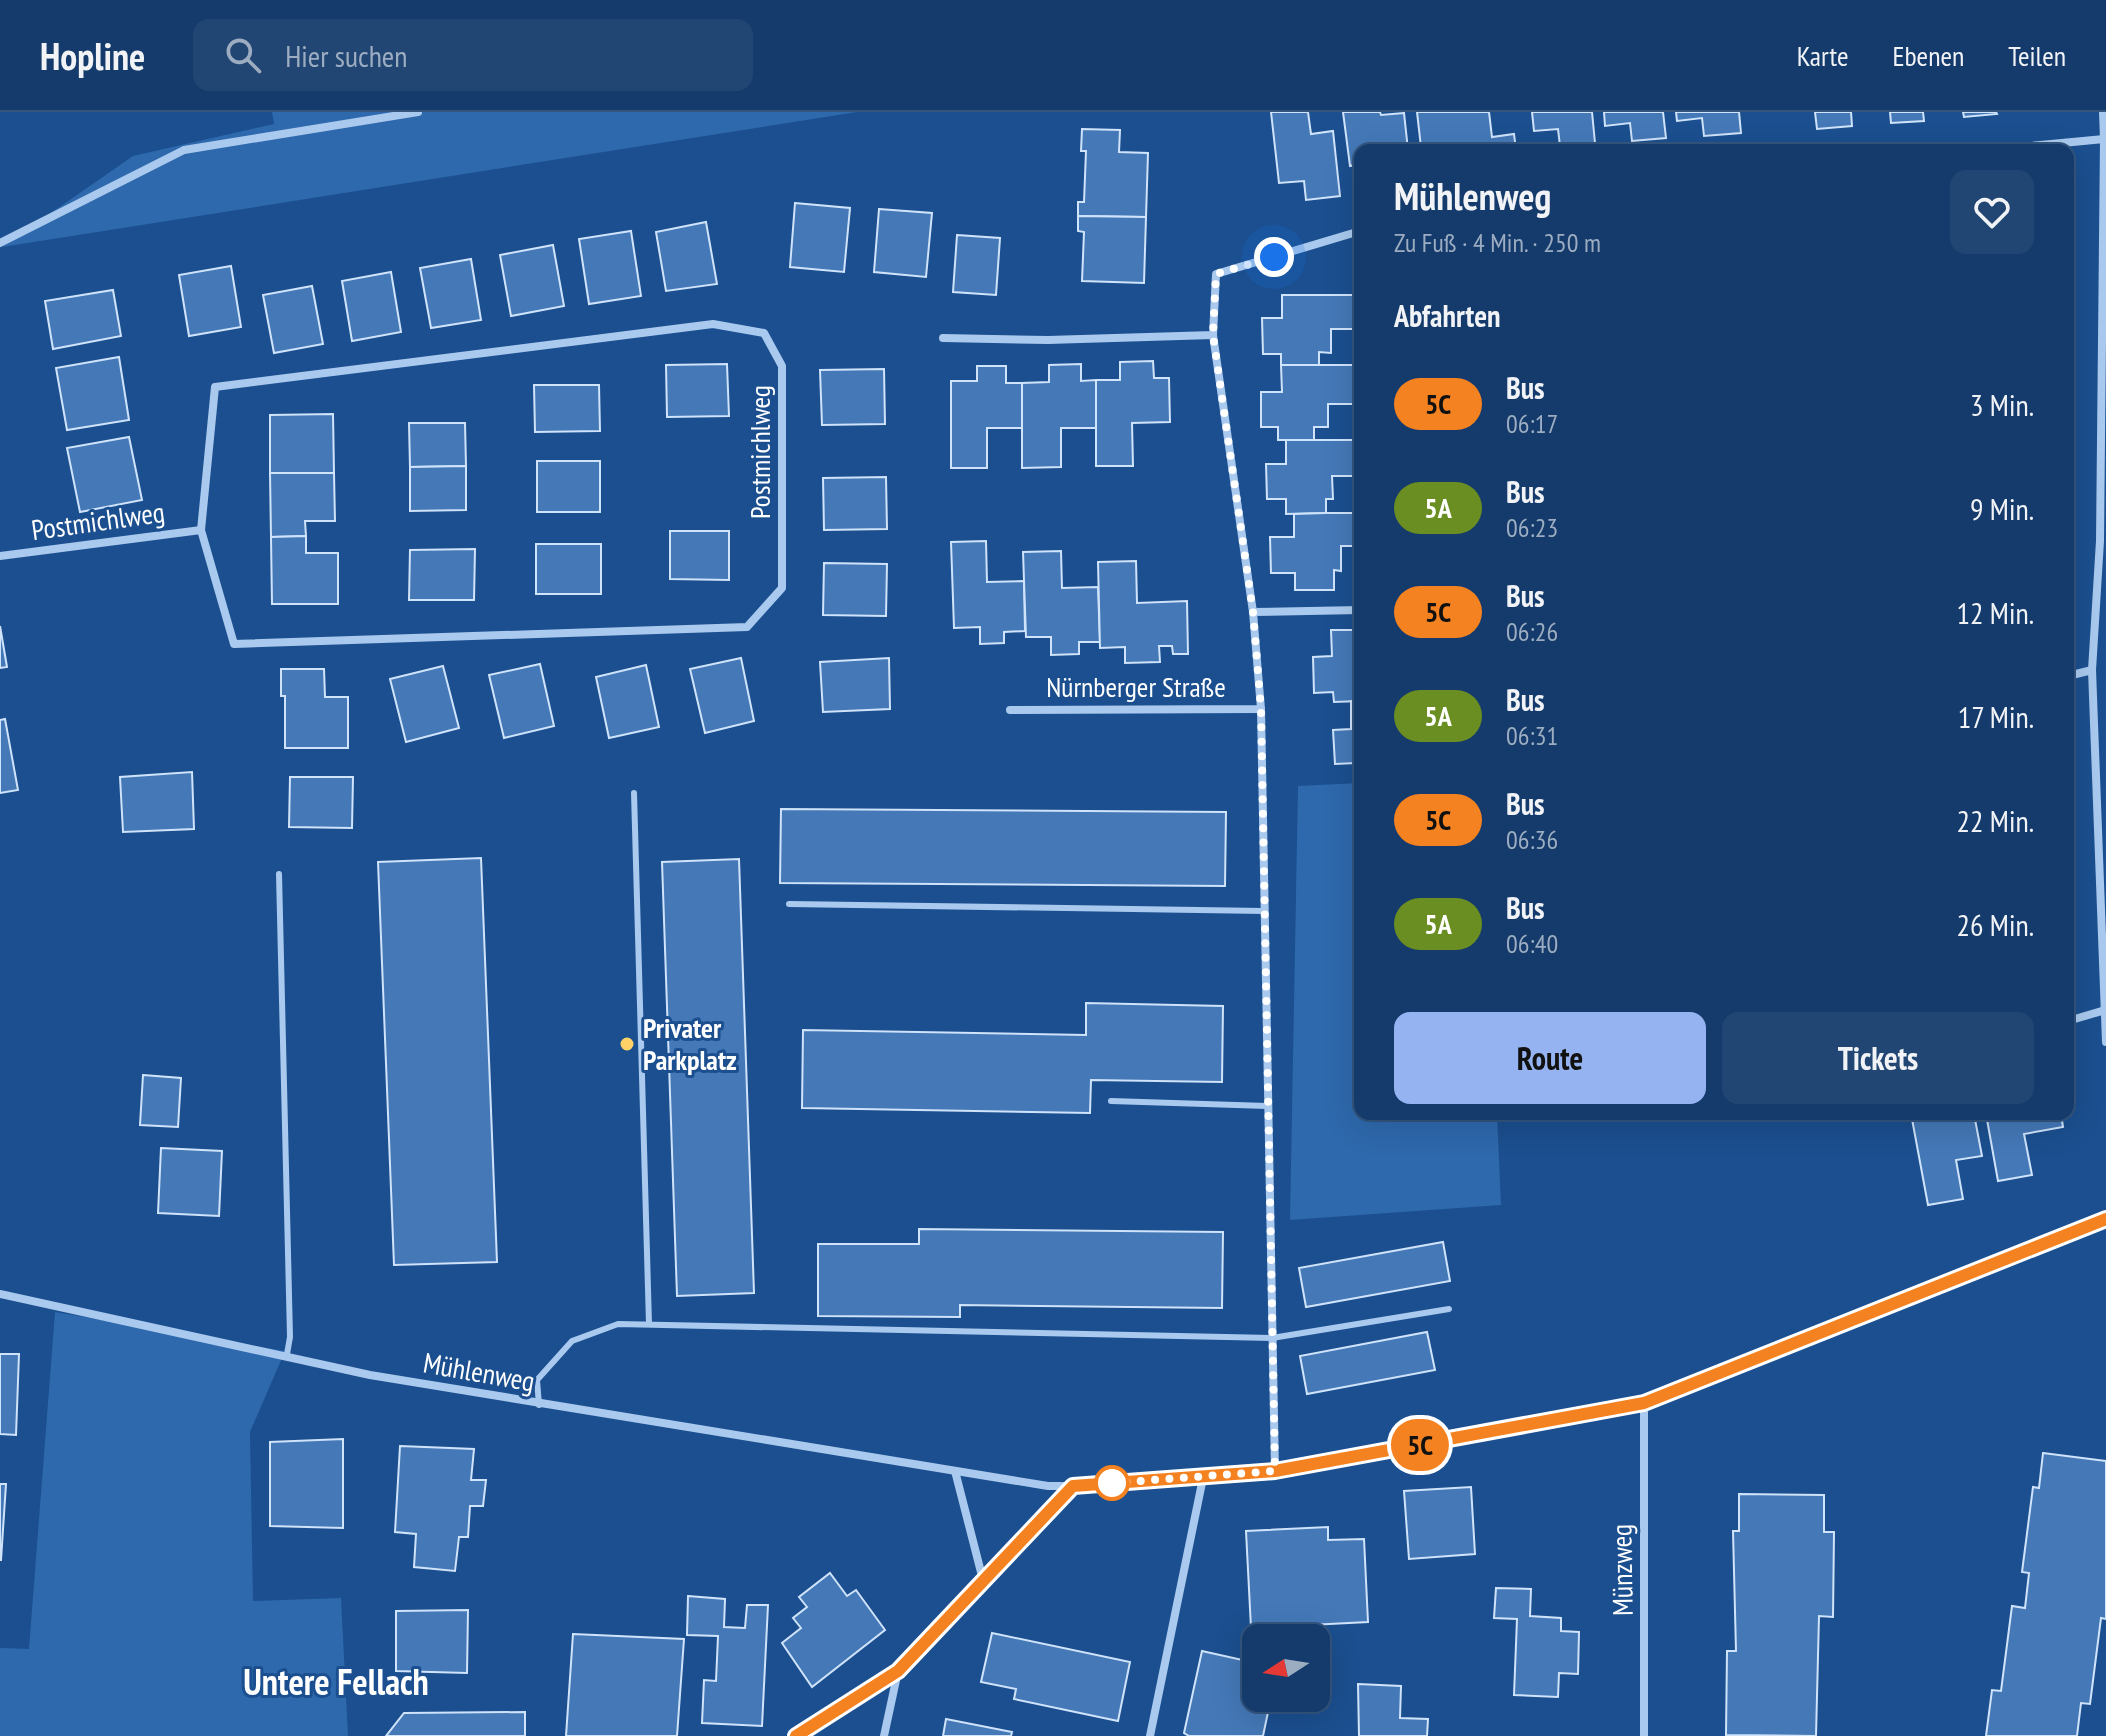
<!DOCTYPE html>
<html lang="de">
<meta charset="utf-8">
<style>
:root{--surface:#143b6b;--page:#214673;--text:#f1f3f6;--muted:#9dadc1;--line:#33557e;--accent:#95b2f1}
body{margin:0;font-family:"PT Sans Narrow",sans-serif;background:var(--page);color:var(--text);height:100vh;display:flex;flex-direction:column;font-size:30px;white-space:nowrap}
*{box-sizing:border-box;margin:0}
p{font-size:26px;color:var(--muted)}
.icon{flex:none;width:44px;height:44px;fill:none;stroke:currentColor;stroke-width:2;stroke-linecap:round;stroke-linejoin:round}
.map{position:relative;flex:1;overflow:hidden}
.panel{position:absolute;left:1354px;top:32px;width:720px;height:976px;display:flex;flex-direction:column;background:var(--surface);border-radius:16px;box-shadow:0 8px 32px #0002,0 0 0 2px var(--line)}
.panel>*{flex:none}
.badge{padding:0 16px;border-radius:26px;font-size:28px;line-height:52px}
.needle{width:52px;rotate:258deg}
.buttons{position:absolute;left:1242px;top:1512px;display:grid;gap:16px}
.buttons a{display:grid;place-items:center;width:88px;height:88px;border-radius:16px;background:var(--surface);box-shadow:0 8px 32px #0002,0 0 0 2px var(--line);font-size:40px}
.you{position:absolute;width:40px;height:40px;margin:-20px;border:6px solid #fff;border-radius:50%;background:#1a73e8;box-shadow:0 0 0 12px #1a73e833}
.map>.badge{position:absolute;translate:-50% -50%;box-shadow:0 0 0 4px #fff}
h2{padding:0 40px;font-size:30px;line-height:72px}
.round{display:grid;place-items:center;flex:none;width:84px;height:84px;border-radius:16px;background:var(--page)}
.overview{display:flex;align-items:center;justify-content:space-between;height:136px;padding:0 40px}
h1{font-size:38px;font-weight:600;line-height:60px}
.cta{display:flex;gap:16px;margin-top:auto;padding:16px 40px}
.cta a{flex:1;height:92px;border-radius:16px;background:var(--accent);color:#111;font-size:32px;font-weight:600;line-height:92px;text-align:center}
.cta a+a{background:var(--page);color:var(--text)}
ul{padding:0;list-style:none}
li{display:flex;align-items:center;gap:24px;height:104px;padding:0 40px}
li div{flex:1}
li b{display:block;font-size:30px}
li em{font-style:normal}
li .badge{min-width:88px;font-weight:700;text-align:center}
header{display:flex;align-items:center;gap:48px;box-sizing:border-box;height:112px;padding:0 40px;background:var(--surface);border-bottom:2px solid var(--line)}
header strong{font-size:38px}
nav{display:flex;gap:44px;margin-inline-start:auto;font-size:28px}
.search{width:560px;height:72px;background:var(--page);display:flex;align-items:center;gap:20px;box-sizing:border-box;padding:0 28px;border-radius:16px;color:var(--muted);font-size:30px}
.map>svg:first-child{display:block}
</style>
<header>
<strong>Hopline</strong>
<div class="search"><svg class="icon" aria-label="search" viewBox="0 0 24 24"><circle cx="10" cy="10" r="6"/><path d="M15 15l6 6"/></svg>Hier suchen</div>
<nav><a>Karte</a><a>Ebenen</a><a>Teilen</a></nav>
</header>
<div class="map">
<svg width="2106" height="1624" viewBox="0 0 2106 1624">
<rect width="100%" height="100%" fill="#1b4f8f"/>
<!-- green -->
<g fill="#2e69ad">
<polygon points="272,0 857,0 2,135 133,44 274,12"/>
<polygon points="1360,671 1360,1002 1497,1002 1501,1093 1290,1108 1298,674"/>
<polygon points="55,1200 285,1239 250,1320 253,1489 341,1486 348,1624 0,1624 0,1536 29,1537"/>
</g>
<!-- building -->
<g fill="#4478b7" stroke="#cfe3fa" stroke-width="2">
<polygon points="1271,0 1308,0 1311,22 1333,19 1340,84 1306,88 1304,69 1279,71"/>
<polygon points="1343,0 1380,0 1381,3 1404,1 1408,38 1360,38 1360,52 1350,54"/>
<polygon points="1417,0 1489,0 1492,25 1514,22 1516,38 1446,38 1446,33 1421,35"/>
<polygon points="1532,0 1592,0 1595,31 1560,34 1558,17 1534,19"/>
<polygon points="1604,0 1663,0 1666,26 1632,29 1630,11 1605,14"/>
<polygon points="1676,0 1739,0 1741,21 1704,24 1702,6 1677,9"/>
<polygon points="1815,0 1851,0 1852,14 1817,17"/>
<polygon points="1890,0 1923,0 1924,9 1891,11"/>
<polygon points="1963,0 1996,0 1997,2 1964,5"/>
<polygon points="1082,17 1120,18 1119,40 1148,41 1146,105 1078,104 1078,90 1084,90 1086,39 1081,39"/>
<polygon points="795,91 850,96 844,160 790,155"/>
<polygon points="879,97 932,101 926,165 874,160"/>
<polygon points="1078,104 1146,105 1144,171 1082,169 1084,120 1078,119"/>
<polygon points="706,110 717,172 666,179 656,120"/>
<polygon points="631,119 641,184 589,192 579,127"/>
<polygon points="957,123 1000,126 996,183 953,180"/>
<polygon points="553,133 564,194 511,204 500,143"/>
<polygon points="471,147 481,208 431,216 420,156"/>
<polygon points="231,154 241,215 189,224 179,163"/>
<polygon points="391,160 401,220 352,229 342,169"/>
<polygon points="312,174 323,232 274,241 263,183"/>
<polygon points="113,178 121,224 53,237 45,189"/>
<polygon points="1282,183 1360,183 1360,217 1331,217 1331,241 1319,240 1319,253 1281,253 1281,242 1263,242 1262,206 1282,206"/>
<polygon points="119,245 129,308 67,318 56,256"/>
<polygon points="1153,249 1154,266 1169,266 1170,310 1132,311 1133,354 1096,354 1096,268 1120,268 1120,250"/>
<polygon points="727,252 729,304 667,305 666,253"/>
<polygon points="1081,252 1081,269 1096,268 1096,316 1061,316 1061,355 1022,356 1022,271 1049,270 1049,253"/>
<polygon points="1281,253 1360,253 1360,292 1328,292 1328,315 1314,315 1314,328 1278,328 1278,315 1261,315 1261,280 1282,280"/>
<polygon points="977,254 1006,254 1006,271 1022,271 1022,316 987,316 987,356 951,356 951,269 977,269"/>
<polygon points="884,257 885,312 822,313 820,258"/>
<polygon points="534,273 599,273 600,319 535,320"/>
<polygon points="333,302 334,361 270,361 270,303"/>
<polygon points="409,311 465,311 466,354 410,355"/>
<polygon points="129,325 142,388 80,400 67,336"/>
<polygon points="1286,328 1360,328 1360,364 1332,364 1333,387 1326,387 1326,401 1286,402 1286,387 1267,387 1266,352 1286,352"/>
<rect x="537" y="349" width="63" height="51"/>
<polygon points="466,354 466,398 410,399 410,355"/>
<polygon points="270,361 334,361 335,409 305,409 306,424 271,425"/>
<polygon points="886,365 887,417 824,418 823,366"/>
<polygon points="1326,401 1360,401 1360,434 1341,434 1341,459 1334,458 1334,478 1295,478 1295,461 1271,461 1270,425 1294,425 1294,402"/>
<polygon points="670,419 729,419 729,468 670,467"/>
<polygon points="306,424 306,441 338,441 338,492 272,492 271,425"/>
<polygon points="986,429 987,470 1024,469 1025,519 1004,520 1004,531 980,532 980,515 954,516 951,430"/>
<rect x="536" y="432" width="65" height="50"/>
<polygon points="475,437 474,488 409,488 410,438"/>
<polygon points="1061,439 1062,476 1098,475 1100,530 1079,530 1079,542 1051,543 1051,525 1026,525 1023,440"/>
<polygon points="1136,449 1137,491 1187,489 1188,542 1173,542 1172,534 1159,534 1160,550 1125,551 1125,535 1100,536 1098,450"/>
<polygon points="824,451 887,452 886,504 823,503"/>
<polygon points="0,514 7,555 0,556"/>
<polygon points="1331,518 1360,518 1360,589 1334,590 1333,580 1314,581 1313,545 1332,544"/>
<polygon points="741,546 754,609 705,621 690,557"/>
<polygon points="889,546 890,597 823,600 820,550"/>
<polygon points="540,552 554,614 504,626 489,563"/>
<polygon points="646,553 659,615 609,626 596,565"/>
<polygon points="443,554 459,616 406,630 390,567"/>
<polygon points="281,557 324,557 325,585 348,585 348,636 285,636 285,584 281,584"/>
<polygon points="1351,589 1360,589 1360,668 1356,668 1356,651 1335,652 1333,618 1351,617"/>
<polygon points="5,607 18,678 0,681 0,608"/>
<polygon points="192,660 194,717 123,720 120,665"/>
<polygon points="290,665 353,665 352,716 289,715"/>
<polygon points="781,697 1226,700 1225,774 780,771"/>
<polygon points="481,746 497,1150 394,1153 378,750"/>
<polygon points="739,747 754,1181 677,1184 662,750"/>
<polygon points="1086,891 1223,894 1222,970 1091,968 1090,1001 802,996 803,918 1086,923"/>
<polygon points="143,963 181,966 178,1015 140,1013"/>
<polygon points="1938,1002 1974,1002 1982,1044 1956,1048 1963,1087 1928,1093 1912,1007"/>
<polygon points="1986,1002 2061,1002 2063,1015 2024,1022 2032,1063 1998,1069"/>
<polygon points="161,1036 222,1039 219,1104 158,1101"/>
<polygon points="919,1117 1223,1120 1222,1196 960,1193 960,1205 818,1204 818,1132 919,1132"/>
<polygon points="1443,1130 1450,1169 1306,1195 1299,1156"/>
<polygon points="1427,1220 1435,1258 1307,1282 1300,1244"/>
<polygon points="0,1242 19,1242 16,1323 0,1322"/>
<polygon points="343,1327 343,1416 270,1414 270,1330"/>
<polygon points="400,1334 474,1337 471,1368 486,1368 483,1394 470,1394 468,1425 459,1425 455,1459 414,1455 416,1422 395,1420"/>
<polygon points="2043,1341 2106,1349 2106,1507 2101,1506 2090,1592 2081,1591 2077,1624 1986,1624 1992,1578 2001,1579 2012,1494 2025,1496 2029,1461 2022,1460 2033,1375 2039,1376"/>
<polygon points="0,1372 6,1372 1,1448 0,1448"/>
<polygon points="1471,1375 1475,1442 1409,1447 1404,1379"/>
<polygon points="1739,1382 1824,1383 1824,1420 1834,1420 1833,1505 1819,1504 1816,1624 1726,1623 1727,1539 1736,1539 1733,1419 1739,1419"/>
<polygon points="1328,1415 1328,1428 1364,1427 1368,1510 1251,1516 1246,1419"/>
<polygon points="830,1461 847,1484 856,1478 885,1518 812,1575 782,1531 801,1516 793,1506 807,1495 799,1485"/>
<polygon points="1496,1476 1531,1477 1530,1504 1561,1506 1561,1519 1579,1520 1578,1562 1559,1561 1558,1585 1514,1583 1517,1507 1494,1506"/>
<polygon points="688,1484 725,1487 724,1515 745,1516 747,1493 768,1493 762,1614 702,1611 704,1568 716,1569 718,1524 687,1523"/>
<polygon points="468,1498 467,1561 396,1559 396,1499"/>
<polygon points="992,1521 1130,1550 1118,1609 1014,1587 1016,1577 981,1570"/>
<polygon points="573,1522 684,1527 677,1624 566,1624"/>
<polygon points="1202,1539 1256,1551 1256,1586 1271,1586 1263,1624 1189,1624 1184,1621"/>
<polygon points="1358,1572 1401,1574 1400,1606 1428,1607 1427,1624 1359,1624"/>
<polygon points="525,1600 525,1624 386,1624 404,1601"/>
<polygon points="946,1607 1012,1620 1011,1624 943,1624"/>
</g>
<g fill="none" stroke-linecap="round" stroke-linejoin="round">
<!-- lane -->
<g stroke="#a9c9ee" stroke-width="6">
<polyline points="634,681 649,1212"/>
<polyline points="279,762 290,1225 287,1242"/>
<polyline points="789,792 1264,799"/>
<polyline points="1111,989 1267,994"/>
<polyline points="539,1293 537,1268 572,1229 618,1212 1272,1226 1449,1197"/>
</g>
<!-- street -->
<g stroke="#a9c9ee" stroke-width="8">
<polyline points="2103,0 2104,27"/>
<polyline points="1989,38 2104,27 2100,429 2092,558 2106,930"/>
<polyline points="0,131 184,38 418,0"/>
<polygon points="713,212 764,221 782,254 782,476 747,515 234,532 201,418 215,275"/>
<polyline points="943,226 1048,228 1213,223 1216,162 1360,119"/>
<polyline points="0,444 201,418"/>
<polyline points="1253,500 1360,498"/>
<polyline points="2068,564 2092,558"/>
<polyline points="1261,597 1275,1359"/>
<polyline points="1010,598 1261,597 1253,500 1213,223"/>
<polyline points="2068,909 2105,898"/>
<polyline points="0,1182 370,1263 1048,1374 1073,1374 1275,1359 1644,1291 2106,1107"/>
<polyline points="1644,1291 1644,1624"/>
<polyline points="955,1359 983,1468"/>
<polyline points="796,1624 898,1559 1073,1374"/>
<polyline points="884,1624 898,1559"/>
<polyline points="1150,1624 1203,1366"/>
</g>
</g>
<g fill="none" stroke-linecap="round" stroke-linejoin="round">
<defs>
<polyline id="line" points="796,1624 898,1559 1073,1374 1275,1359 1644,1291 2106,1107"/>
</defs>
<!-- line casing -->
<use href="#line" stroke="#fff" stroke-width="18"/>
<!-- line -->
<use href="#line" stroke="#f58220" stroke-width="12"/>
<!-- walk -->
<polyline stroke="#fff" stroke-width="8" stroke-dasharray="0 14.4" points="1112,1371 1275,1359 1261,597 1253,500 1213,223 1216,162 1274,145"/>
</g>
<!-- markers -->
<circle fill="#ffd166" stroke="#1b4f8f" stroke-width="3" cx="627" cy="932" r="8"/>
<circle fill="#fff" stroke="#f58220" stroke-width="4" cx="1112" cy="1371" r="16"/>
<g text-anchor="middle" stroke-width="6" stroke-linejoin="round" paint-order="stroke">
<!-- street labels -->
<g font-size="28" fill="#fff" stroke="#1b4f8f">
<text transform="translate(760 340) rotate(-90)" y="10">Postmichlweg</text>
<text transform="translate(98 409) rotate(-8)" y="10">Postmichlweg</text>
<text x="1136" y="585">Nürnberger Straße</text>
<text transform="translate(479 1260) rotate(10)" y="10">Mühlenweg</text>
<text transform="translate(1622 1458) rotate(-91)" y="10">Münzweg</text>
</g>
<!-- poi labels -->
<g font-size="28" font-weight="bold" fill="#fff" stroke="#1b4f8f" text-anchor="start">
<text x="643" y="926">Privater<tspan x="643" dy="32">Parkplatz</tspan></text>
</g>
<!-- district labels -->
<g font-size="36" font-weight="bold" fill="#fff" stroke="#1b4f8f">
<text x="336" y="1583">Untere Fellach</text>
</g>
</g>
</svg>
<div class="buttons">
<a><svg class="needle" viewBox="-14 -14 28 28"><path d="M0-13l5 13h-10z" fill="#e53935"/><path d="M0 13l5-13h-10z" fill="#9dadc1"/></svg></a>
</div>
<div class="you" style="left:1274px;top:145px"></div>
<b class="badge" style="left:1420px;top:1333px;background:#f58220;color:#111">5C</b>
<section class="panel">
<div class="overview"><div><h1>Mühlenweg</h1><p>Zu Fuß · 4 Min. · 250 m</p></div><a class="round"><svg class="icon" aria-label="heart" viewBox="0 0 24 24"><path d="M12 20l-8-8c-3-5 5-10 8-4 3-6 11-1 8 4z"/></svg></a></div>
<h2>Abfahrten</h2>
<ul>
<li><span class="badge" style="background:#f58220;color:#111">5C</span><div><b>Bus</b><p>06:17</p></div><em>3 Min.</em></li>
<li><span class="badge" style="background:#6b8e23;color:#fff">5A</span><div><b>Bus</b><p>06:23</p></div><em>9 Min.</em></li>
<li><span class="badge" style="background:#f58220;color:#111">5C</span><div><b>Bus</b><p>06:26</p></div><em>12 Min.</em></li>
<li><span class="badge" style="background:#6b8e23;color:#fff">5A</span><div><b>Bus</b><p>06:31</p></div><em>17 Min.</em></li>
<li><span class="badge" style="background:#f58220;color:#111">5C</span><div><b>Bus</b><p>06:36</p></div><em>22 Min.</em></li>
<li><span class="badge" style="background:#6b8e23;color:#fff">5A</span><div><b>Bus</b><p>06:40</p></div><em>26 Min.</em></li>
</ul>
<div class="cta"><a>Route</a><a>Tickets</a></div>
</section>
</div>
